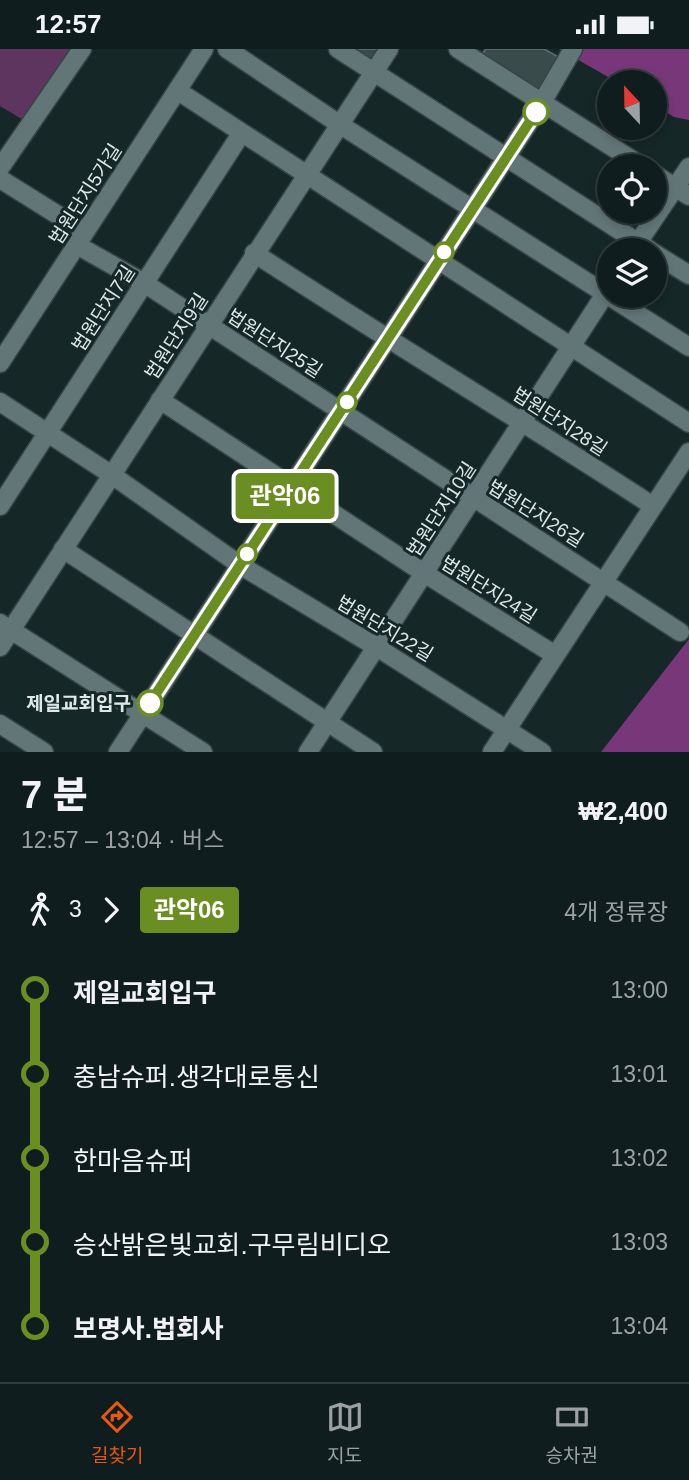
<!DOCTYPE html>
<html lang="ko">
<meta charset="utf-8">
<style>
:root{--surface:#101d1e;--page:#192627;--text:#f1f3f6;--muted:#9ca2a4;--line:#303b3c;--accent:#ea580c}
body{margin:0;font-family:Arial,"Noto Sans KR",sans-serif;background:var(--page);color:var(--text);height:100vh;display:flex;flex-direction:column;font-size:26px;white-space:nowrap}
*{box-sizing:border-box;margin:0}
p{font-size:23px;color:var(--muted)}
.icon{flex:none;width:38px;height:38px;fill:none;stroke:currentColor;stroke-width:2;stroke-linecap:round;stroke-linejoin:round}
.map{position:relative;height:703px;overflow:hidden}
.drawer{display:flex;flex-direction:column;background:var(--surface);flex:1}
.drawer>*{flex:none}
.badge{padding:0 14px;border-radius:5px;font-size:24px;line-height:46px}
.needle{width:46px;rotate:338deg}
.tools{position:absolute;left:597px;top:21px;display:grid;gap:14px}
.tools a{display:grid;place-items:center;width:70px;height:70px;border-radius:50%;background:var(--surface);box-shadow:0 4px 10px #0003,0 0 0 2px var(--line);font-size:35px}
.map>.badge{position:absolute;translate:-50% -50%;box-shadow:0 0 0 4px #fff}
.legs{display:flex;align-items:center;gap:10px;height:77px;padding:0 21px;font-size:23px}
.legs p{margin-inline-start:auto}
.overview{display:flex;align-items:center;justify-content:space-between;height:119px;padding:0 21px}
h1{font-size:38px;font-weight:800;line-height:52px}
ul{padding:0 21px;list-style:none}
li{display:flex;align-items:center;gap:24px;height:84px;font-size:26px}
li i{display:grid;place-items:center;width:10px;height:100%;margin:0 9px;background:currentColor}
li i::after{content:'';width:18px;height:18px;margin:-9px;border:5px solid;border-radius:50%;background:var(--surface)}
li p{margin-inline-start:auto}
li:first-child i{background:linear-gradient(#0000 50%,currentColor 0)}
li:last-child i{background:linear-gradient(currentColor 50%,#0000 0)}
.status{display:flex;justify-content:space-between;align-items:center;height:49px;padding:0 35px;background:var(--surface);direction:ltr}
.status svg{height:19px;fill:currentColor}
.tab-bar{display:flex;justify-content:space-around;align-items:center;height:98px;border-top:2px solid var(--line);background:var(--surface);font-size:19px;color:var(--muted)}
.tab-bar a{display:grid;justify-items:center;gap:4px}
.tab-bar .active{color:var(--accent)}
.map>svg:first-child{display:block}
</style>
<div class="status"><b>12:57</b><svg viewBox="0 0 49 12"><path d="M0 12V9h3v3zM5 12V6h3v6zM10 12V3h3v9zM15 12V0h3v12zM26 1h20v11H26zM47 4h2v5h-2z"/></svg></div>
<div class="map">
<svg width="689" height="703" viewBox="0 0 689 703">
<rect width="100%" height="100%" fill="#162728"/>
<!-- green -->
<polygon fill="#5e355e" points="0,0 82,0 30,75 0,57"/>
<!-- forest -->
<g fill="#783778">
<polygon points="559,0 689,0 689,71 674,68 655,56 654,33 617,33"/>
<polygon points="689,590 689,703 601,703"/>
</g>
<!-- building -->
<g fill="#3a4b4c" stroke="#566969" stroke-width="2">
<polygon points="343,0 381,0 369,18"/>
<polygon points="486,0 544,0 560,9 534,46 479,9"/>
</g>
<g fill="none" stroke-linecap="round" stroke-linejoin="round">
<defs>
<g id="minor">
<polyline points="227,0 339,75 689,298"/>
<polyline points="338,0 650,201"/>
<polyline points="458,0 642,117"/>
<polyline points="178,42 689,374"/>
<polyline points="0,119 82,0"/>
<polyline points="654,125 689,147"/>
<polyline points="0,130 85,183"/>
<polyline points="77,196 144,234 680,583"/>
<polyline points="633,201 689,118"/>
<path d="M254,204C386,290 521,371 653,457"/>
<polyline points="654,204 689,226"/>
<polyline points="0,314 204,0"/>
<polyline points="160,351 424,524 555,606"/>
<polyline points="0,353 112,426 240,516 378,599 542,703"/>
<polyline points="0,457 241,85"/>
<polyline points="63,500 373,703"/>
<polyline points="0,574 203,703"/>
<polyline points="0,598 389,0"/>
<polyline points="0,675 44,703"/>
<polyline points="118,703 541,55 573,0"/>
<polyline points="308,703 609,239"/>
<polyline points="492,703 689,403"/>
</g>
</defs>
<!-- minor casing -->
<use href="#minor" stroke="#374444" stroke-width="21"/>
<!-- minor -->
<use href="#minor" stroke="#637677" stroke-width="18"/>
</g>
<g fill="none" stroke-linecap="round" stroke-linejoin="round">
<defs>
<polyline id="line-1" points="150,654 536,63"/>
</defs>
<!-- line-1 casing -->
<use href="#line-1" stroke="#fff" stroke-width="16"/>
<!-- line-1 -->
<use href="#line-1" stroke="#6b8e23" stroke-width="10"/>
</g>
<!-- markers -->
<g fill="#fff" stroke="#6b8e23" stroke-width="3.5">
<circle cx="536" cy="63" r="12"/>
<circle cx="444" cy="203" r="9"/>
<circle cx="347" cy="353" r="9"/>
<circle cx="247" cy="505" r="9"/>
<circle cx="150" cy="654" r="12"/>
</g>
<g text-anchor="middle" stroke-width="6" stroke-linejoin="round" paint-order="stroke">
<!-- street labels -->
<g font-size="19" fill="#dee8e9" stroke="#162728">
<text transform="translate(85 145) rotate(-57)" y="7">법원단지5가길</text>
<text transform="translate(103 259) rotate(-57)" y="7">법원단지7길</text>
<text transform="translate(176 287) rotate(-57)" y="7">법원단지9길</text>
<text transform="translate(275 294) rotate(33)" y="7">법원단지25길</text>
<text transform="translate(560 372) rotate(33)" y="7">법원단지28길</text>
<text transform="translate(441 460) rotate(-57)" y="7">법원단지10길</text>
<text transform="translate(536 464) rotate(32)" y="7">법원단지26길</text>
<text transform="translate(489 540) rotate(32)" y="7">법원단지24길</text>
<text transform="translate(385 579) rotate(31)" y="7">법원단지22길</text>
</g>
<!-- stop labels -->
<g font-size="19" font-weight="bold" fill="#dee8e9" stroke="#162728" text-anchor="end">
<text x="131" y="661">제일교회입구</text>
</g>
</g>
</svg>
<div class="tools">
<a><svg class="needle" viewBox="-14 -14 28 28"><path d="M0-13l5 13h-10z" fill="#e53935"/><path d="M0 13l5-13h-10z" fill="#9ca2a4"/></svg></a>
<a><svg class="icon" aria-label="locate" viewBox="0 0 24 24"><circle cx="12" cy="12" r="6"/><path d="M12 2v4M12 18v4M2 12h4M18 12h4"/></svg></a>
<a><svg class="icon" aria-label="layers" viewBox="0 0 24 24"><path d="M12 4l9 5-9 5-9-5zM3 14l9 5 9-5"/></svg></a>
</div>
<b class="badge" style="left:285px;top:447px;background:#6b8e23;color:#fff">관악06</b>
</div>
<section class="drawer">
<div class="overview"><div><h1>7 분</h1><p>12:57 – 13:04 · 버스</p></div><b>₩2,400</b></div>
<div class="legs"><svg class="icon" aria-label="walk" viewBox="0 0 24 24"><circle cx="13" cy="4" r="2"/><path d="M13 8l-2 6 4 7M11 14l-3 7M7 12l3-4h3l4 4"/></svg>3<svg class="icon" aria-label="forward" viewBox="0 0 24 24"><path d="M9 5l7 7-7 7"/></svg><b class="badge" style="background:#6b8e23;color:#fff">관악06</b><p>4개 정류장</p></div>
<ul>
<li><i style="color:#6b8e23"></i><b>제일교회입구</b><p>13:00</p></li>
<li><i style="color:#6b8e23"></i><span>충남슈퍼.생각대로통신</span><p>13:01</p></li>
<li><i style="color:#6b8e23"></i><span>한마음슈퍼</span><p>13:02</p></li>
<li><i style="color:#6b8e23"></i><span>승산밝은빛교회.구무림비디오</span><p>13:03</p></li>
<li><i style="color:#6b8e23"></i><b>보명사.법회사</b><p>13:04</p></li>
</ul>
</section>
<nav class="tab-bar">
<a class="active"><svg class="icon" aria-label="directions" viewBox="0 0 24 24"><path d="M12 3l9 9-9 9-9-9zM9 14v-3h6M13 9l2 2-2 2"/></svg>길찾기</a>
<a><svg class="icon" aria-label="map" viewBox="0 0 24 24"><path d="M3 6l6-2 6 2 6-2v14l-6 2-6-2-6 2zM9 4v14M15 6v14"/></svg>지도</a>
<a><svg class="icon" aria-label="tickets" viewBox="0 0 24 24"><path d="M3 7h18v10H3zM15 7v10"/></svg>승차권</a>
</nav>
